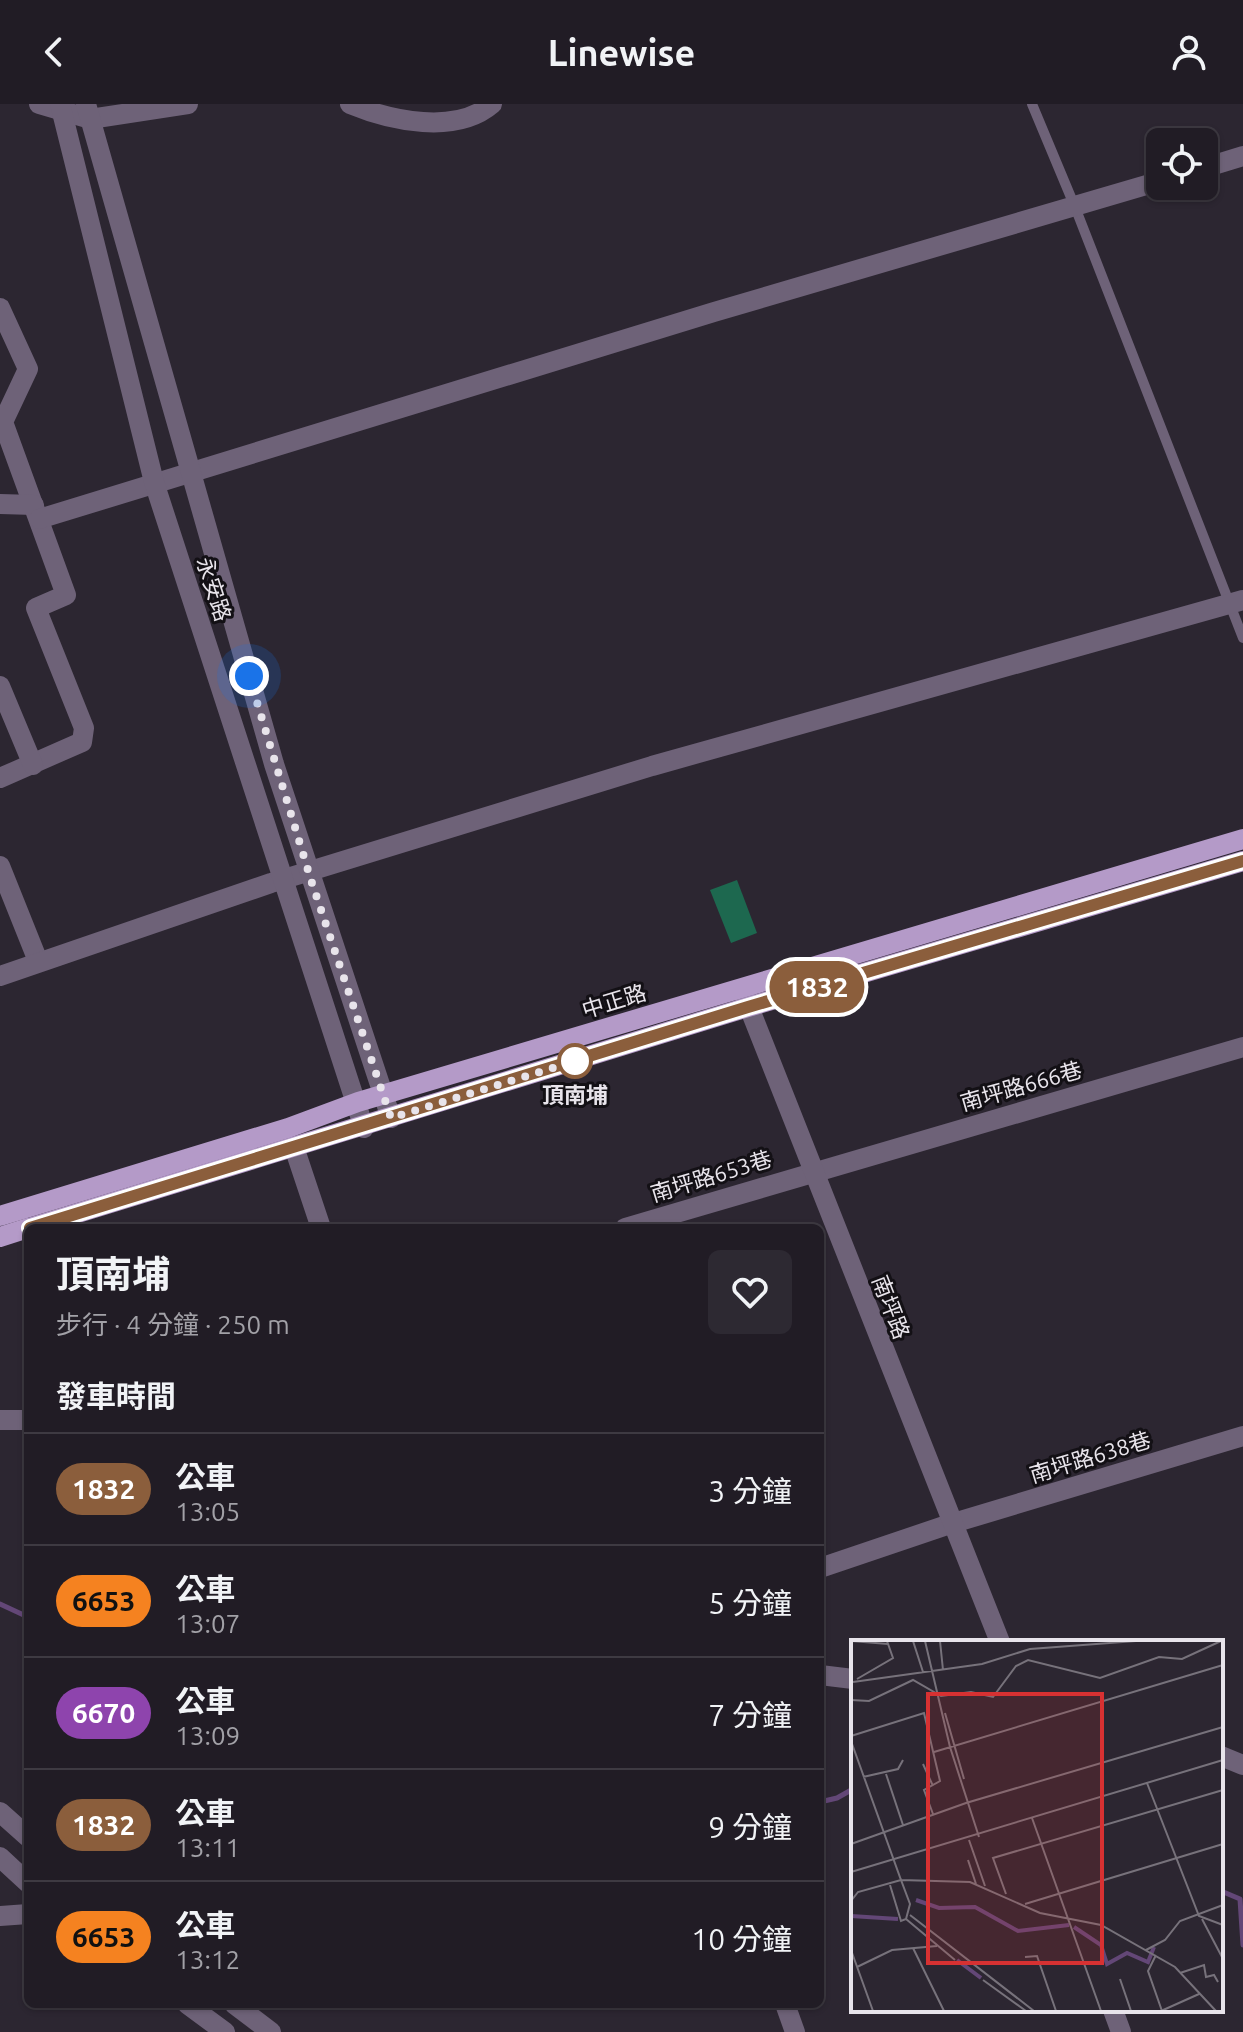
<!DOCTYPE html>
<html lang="zh-TW">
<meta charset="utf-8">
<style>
:root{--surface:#211c25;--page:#2d2932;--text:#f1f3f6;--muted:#a2a1a7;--line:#3e3a42}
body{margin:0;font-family:Ubuntu,"Noto Sans TC",sans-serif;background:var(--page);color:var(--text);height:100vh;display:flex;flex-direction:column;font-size:30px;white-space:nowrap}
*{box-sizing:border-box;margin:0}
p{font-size:26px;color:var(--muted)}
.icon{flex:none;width:44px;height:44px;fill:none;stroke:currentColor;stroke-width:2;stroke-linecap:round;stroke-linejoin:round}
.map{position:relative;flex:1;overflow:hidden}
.details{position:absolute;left:24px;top:1120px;width:800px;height:784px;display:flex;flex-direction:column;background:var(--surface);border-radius:12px;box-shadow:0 2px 6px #0004,0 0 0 2px var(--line)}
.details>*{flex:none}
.badge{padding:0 16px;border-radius:26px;font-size:28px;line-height:52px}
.controls{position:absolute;left:1146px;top:24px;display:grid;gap:16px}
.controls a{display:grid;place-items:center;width:72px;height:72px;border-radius:12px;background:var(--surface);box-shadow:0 2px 6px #0004,0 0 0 2px var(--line);font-size:40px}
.you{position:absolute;width:40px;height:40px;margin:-20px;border:6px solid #fff;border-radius:50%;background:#1a73e8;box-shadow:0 0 0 12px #1a73e833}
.map>.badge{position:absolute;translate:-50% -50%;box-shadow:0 0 0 4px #fff}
h2{padding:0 32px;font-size:30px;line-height:72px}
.round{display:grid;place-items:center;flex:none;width:84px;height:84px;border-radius:12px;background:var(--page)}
.summary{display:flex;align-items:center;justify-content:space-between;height:136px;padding:0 32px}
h1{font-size:38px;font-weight:700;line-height:60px}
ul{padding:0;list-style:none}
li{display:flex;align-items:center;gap:24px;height:112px;padding:0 32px;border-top:2px solid var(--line)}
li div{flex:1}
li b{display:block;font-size:30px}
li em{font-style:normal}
li .badge{min-width:88px;font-weight:700;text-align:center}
header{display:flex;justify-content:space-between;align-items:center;height:104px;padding:0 32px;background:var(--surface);font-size:36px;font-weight:700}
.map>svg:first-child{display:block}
</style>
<header><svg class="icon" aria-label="back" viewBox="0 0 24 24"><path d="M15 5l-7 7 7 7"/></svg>Linewise<svg class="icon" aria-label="person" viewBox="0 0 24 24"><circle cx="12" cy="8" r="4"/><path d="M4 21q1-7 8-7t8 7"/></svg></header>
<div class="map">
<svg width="1243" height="1928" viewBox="0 0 1243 1928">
<rect width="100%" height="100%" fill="#2c2631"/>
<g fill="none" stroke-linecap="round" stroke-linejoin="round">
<!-- stream -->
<g stroke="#634777" stroke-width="5">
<polyline points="0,1500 28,1513"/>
<polyline points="820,1698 837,1694 853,1685"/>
<polyline points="1221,1787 1240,1795 1243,1841"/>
</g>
</g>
<!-- building -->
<polygon fill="#1d684f" points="737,776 757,829 731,839 710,786"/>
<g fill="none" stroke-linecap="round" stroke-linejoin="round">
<!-- service -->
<polyline stroke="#6e6278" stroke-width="10" points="1032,0 1075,103 1243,534"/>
<!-- minor -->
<g stroke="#6e6278" stroke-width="20">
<polyline points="39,0 90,15 188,0"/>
<path d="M350,0C391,17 456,31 492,0"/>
<polyline points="1204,64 1243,52"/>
<polyline points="0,204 28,265 3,318 66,491 36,504 84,624 82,638 0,674"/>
<polyline points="0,400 34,401"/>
<polyline points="39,415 714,208 1160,77"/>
<polyline points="0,582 33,661"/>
<polyline points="0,762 38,857"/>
<polyline points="0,872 271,779 652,662 1243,496"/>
<polyline points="294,1043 321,1124"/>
<polyline points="625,1124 1243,943"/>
<polyline points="0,1316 28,1316"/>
<polyline points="820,1464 950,1420 1243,1332"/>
<polyline points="820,1571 853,1575"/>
<polyline points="1221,1652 1243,1661"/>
<polyline points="0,1708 28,1733"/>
<polyline points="0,1753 28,1779"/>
<polyline points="0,1812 28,1810"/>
<polyline points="187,1900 225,1928"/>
<polyline points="234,1900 271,1928"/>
<polyline points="785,1900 795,1928"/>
</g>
<!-- tertiary -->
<g stroke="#6e6278" stroke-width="20">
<polyline points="60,0 154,378 364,1024"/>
<polyline points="86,0 274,660 391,1014"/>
<polyline points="743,888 1000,1538"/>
<polyline points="1113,1906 1121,1928"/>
</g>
<!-- primary -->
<g stroke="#b49ac8" stroke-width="20">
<polyline points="0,1112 288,1024 358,998 1243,735"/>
<polyline points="29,1124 748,903 1243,757"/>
<polyline points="0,1133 28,1124"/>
</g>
</g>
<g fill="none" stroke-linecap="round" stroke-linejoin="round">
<defs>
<polyline id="line" points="30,1124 748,903 1243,757"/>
</defs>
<!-- line casing -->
<use href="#line" stroke="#fff" stroke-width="18"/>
<!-- line -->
<use href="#line" stroke="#8b5e3c" stroke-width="12"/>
<!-- walk -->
<polyline stroke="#e8e4eb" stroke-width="8" stroke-dasharray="0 14.4" points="249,572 311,776 391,1014 575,957"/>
</g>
<!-- markers -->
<circle fill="#fff" stroke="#8b5e3c" stroke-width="4" cx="575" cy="957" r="16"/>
<g text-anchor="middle" stroke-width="6" stroke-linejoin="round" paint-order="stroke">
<!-- street labels -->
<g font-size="22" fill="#e8e4eb" stroke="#131015">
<text transform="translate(214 485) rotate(72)" y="8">永安路</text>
<text transform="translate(614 897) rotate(-17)" y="8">中正路</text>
<text transform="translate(1021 982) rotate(-16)" y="8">南坪路666巷</text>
<text transform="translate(711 1072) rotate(-17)" y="8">南坪路653巷</text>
<text transform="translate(891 1203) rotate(69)" y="8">南坪路</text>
<text transform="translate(1090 1353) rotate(-17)" y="8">南坪路638巷</text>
</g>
<!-- stop labels -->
<g font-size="22" font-weight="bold" fill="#e8e4eb" stroke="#131015">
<text x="575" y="999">頂南埔</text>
</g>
</g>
<!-- overview -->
<g transform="translate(851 1536)">
<rect width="372" height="372" fill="#2c2631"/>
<path fill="none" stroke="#634777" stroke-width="4" d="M65,260L88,268L124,267L167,291L218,285M0,276L47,279M223,287L250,305L256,324L276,313L297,322L303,307M106,320L130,338"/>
<path fill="none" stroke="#77727b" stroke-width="2" d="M0,1L37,4M62,1L72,32M74,1L99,107L128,197M89,1L92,30M6,39L42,18L36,1M2,42L131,24L179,9L285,1M0,60L18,61L62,40L90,56L120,52L142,57L165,26L177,20L249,38L308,17L331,19L370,1M94,73L113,139M0,96L73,73L89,141L73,150L82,174M0,101L50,240L119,242L189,273L250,285L324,327L365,371M83,112L372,25M72,124L82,146M35,134L52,185M12,137L47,129L52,120M296,143L348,276L372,285M181,178L250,371M118,200L134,246M0,204L115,163L372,87M117,220L125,244M0,232L372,120M155,254L142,218L372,150M0,261L7,252L50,240L59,264L55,279L50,281L39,245M174,264L372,204M59,275L183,371M55,279L104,320M351,279L372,319M62,308L93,371M0,310L22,371M295,310L314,300L329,281L372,265M305,315L297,331L311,371M174,317L186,316L205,371M6,327L41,310L86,306M329,333L353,325L355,337L363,335L367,342M269,339L280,371M132,340L175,371M310,371L348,354"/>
<path fill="#d73132" fill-opacity="0.15" stroke="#d73132" stroke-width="4" d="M77,54H251V323H77Z"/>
<rect width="372" height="372" fill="none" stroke="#e8e4eb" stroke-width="4"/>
</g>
</svg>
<div class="controls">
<a><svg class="icon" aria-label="locate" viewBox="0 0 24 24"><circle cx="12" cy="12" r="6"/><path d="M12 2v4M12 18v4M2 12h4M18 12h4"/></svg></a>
</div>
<div class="you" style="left:249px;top:572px"></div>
<b class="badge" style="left:817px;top:883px;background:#8b5e3c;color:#fff">1832</b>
<section class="details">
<div class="summary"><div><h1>頂南埔</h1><p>步行 · 4 分鐘 · 250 m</p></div><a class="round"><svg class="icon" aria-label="heart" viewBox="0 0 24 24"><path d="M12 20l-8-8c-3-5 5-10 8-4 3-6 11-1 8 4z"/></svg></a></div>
<h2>發車時間</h2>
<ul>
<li><span class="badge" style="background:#8b5e3c;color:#fff">1832</span><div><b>公車</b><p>13:05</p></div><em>3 分鐘</em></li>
<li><span class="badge" style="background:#f58220;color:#111">6653</span><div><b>公車</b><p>13:07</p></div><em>5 分鐘</em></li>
<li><span class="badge" style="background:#8e44ad;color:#fff">6670</span><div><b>公車</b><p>13:09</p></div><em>7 分鐘</em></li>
<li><span class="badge" style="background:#8b5e3c;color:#fff">1832</span><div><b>公車</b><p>13:11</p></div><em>9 分鐘</em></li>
<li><span class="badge" style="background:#f58220;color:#111">6653</span><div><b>公車</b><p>13:12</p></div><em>10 分鐘</em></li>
</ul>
</section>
</div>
